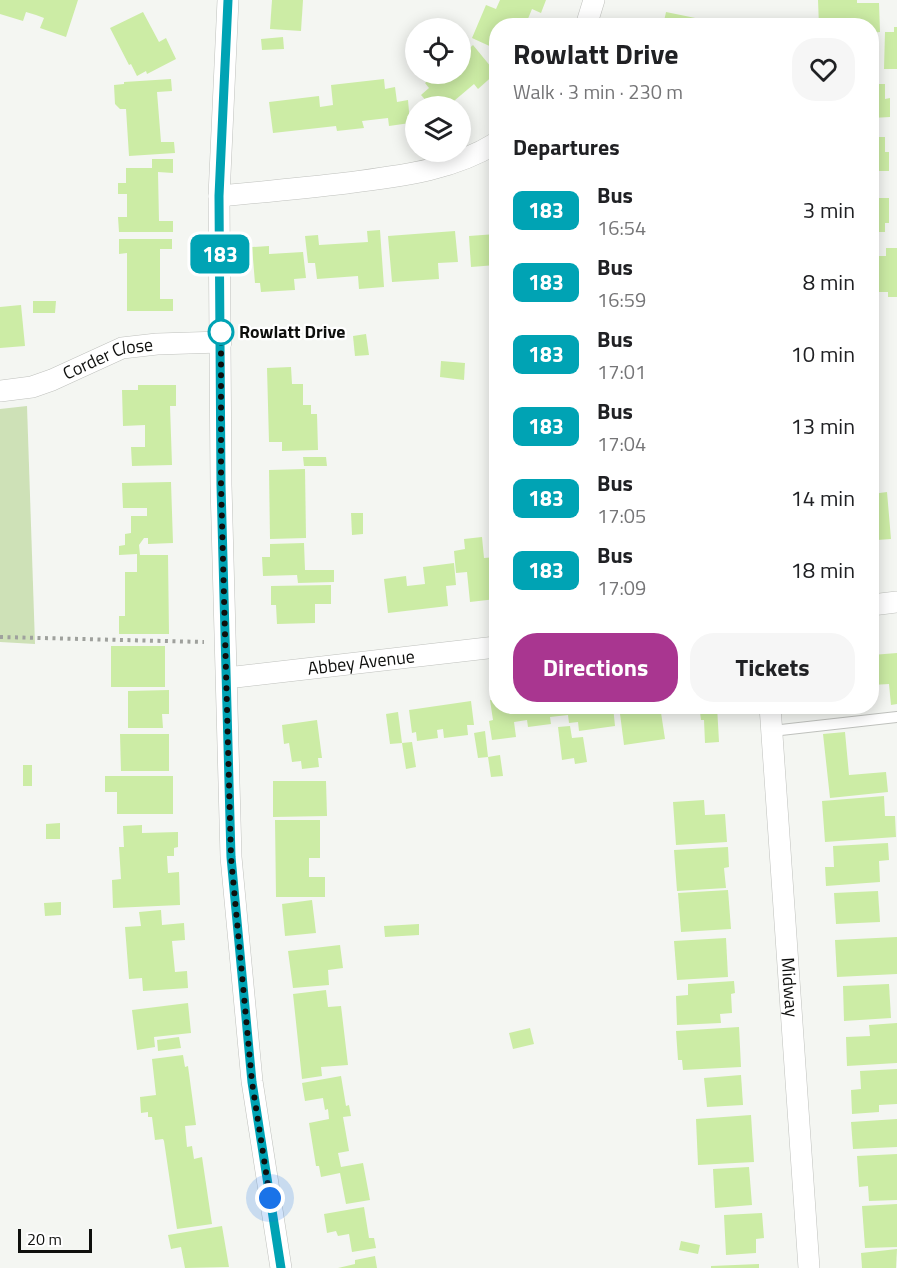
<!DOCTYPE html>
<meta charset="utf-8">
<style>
:root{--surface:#fff;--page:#f6f6f6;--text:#202124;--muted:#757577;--accent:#a93690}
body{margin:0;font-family:"Titillium Web",sans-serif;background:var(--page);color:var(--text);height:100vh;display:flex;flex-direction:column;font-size:22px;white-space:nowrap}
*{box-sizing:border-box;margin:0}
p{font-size:20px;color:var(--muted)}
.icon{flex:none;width:33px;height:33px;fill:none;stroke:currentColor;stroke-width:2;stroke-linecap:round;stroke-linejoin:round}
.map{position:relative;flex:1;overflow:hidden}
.panel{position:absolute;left:489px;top:18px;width:390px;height:696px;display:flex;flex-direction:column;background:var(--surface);border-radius:24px;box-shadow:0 3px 15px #0003}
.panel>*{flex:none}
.badge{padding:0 12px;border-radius:9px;font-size:21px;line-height:39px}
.controls{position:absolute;left:405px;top:18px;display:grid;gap:12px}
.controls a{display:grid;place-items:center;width:66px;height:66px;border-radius:50%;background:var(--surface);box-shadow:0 3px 15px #0003;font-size:30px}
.scale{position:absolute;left:18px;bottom:15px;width:74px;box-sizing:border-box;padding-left:6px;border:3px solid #0e0f0d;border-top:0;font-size:16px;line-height:21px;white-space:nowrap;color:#0e0f0d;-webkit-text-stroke:4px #fff;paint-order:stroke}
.you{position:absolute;width:30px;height:30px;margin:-15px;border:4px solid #fff;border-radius:50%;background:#1a73e8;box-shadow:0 0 0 9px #1a73e833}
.map>.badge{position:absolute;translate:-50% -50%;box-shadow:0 0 0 3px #fff}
h2{padding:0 24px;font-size:22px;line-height:54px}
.round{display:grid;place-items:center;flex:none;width:63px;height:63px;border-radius:24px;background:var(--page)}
.overview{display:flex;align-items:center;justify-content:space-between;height:102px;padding:0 24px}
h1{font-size:28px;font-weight:700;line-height:45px}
.cta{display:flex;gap:12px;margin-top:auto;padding:12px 24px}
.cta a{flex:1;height:69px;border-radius:24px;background:var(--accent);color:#fff;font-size:24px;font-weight:700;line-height:69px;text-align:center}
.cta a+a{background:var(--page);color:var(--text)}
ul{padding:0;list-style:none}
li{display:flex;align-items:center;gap:18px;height:72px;padding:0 24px}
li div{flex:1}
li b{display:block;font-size:22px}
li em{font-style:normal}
li .badge{min-width:66px;font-weight:700;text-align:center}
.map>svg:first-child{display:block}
</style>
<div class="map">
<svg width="897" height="1268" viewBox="0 0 897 1268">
<rect width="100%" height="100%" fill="#f4f6f2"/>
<!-- green -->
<polygon fill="#cee1b7" points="27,406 35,644 0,642 0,409"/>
<!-- building -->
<g fill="#cceca5">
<polygon points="0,0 78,0 66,37 40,28 44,18 36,15 26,12 23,21 0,14"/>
<polygon points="272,0 303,0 301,31 270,29"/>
<polygon points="500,0 546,0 541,13 532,9 525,26 496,26 496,49 472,38 486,5 496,9"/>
<polygon points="818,0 857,0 857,3 879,3 880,32 872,33 872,26 819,26"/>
<polygon points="143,12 159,42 166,38 176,59 147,74 146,71 137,76 131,64 129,65 110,28"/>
<polygon points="666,12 710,21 709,26 663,26"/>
<polygon points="894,27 897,27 897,69 884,69 885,32 894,32"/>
<polygon points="283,37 284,49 262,50 261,39"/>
<polygon points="473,45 496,73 478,89 474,84 448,106 431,106 421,95 429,88 425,83 436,74 460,74 460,52 462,55"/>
<polygon points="171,79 172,91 157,92 161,142 174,142 175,153 129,156 126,109 120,109 115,104 114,85 124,84 124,82"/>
<polygon points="384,79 385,89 395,87 397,102 408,100 410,123 389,126 388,118 362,121 364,128 337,131 336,126 273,133 269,102 319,96 320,107 333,105 331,85"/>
<polygon points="872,84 885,84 885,99 890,98 890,117 872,118"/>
<polygon points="872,137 885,137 885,152 889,152 889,171 872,171"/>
<polygon points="152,159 173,159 173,173 158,172 159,221 173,221 173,232 119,232 118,217 127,217 127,194 118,194 118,183 126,183 126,168 152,168"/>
<polygon points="872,198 889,198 889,223 885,223 885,232 872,232"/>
<polygon points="380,230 384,287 359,289 358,276 317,279 315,263 308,263 305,236 318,235 319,245 368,242 367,231"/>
<polygon points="455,231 458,262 438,263 439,279 392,282 388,236"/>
<polygon points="496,234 496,265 471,267 469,236"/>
<polygon points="119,239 172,239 172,249 160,249 160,299 173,299 173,311 127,311 127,253 119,254"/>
<polygon points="269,246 269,254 303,252 306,278 294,279 295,290 261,292 260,283 255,283 252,247"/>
<polygon points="886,248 897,248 897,297 888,297 888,292 876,292 876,256 886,256"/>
<polygon points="33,301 56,301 55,313 33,313"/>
<polygon points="21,305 25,346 0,348 0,307"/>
<polygon points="366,334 369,355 355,356 353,336"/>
<polygon points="441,361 465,363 464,380 440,377"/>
<polygon points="291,367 292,384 303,384 303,405 311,405 311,414 317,414 318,450 282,451 282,442 269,442 267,368"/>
<polygon points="138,385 176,385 176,406 170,406 172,465 132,466 131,447 145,447 145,425 123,426 122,390 138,390"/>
<polygon points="303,457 326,457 327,466 304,466"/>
<polygon points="305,469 306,538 270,539 269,470"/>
<polygon points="171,482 173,543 148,544 148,538 144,538 139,545 140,555 168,555 169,634 119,634 119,616 125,616 125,572 137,572 137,554 119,555 119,546 125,545 125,534 131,533 131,516 147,516 147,508 123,508 122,483"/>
<polygon points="887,492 891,539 877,540 876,532 872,533 872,494"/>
<polygon points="351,513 363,513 363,534 352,535"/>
<polygon points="482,537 484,558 496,557 496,599 470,602 467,572 456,573 454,551 465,549 464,539"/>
<polygon points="304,543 305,570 334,570 334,582 298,583 297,575 263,576 262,557 270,557 270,544"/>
<polygon points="454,563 456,585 446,586 448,606 388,613 384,579 406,576 407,586 425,584 423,567"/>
<polygon points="331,585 331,604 315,604 315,623 277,624 276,605 271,605 271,586"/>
<rect x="111" y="646" width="54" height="41"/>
<polygon points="897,653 897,704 891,705 889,684 872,685 872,655"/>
<polygon points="169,690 169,714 162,714 163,728 128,728 128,691"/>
<polygon points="490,700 496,700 496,706 613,706 615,726 579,731 578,722 569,723 568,715 550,717 551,724 528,727 527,720 514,722 516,737 492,740 489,721 493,720"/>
<polygon points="471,701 474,725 467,725 468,735 444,738 443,729 437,730 438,738 417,741 416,732 412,733 409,710"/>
<polygon points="619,706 660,706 665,739 624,745"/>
<polygon points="672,706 717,706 719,742 705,743 704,720 701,720 700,712 673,714"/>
<polygon points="398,712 402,743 390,744 386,714"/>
<polygon points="317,720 322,758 318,758 319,767 302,769 301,761 292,762 289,743 284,744 282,725"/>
<polygon points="570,726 572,738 583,737 587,762 575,764 574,758 562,760 558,727"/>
<polygon points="485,731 488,757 500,755 503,776 491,777 488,757 478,758 474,733"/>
<polygon points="845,732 849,775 886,772 888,792 830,798 823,734"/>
<polygon points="120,734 169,734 169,771 121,771"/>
<polygon points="412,742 416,767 406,769 402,743"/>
<rect x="23" y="765" width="9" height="21"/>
<polygon points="105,776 173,776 173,814 117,814 117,792 105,792"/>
<polygon points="273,781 326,781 327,816 273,817"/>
<polygon points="884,796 885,816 895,816 896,837 825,842 822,801"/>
<polygon points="704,800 705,815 725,814 727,842 676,845 673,802"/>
<polygon points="275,820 320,820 320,858 309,858 309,877 325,877 325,897 276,897"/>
<polygon points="60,823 60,839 46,839 46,824"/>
<polygon points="142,825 142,833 178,832 178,847 174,848 174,856 167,856 168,873 179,872 180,905 113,908 112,880 121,879 119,847 124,847 123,826"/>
<polygon points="888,843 889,860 879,861 880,882 826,886 825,867 834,867 833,846"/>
<polygon points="728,847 729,867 724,868 726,888 677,891 674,850"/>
<polygon points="728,890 731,929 681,932 678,893"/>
<polygon points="878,891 880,922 836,924 834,893"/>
<polygon points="312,900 316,933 285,936 282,904"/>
<polygon points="61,902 61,915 45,916 44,903"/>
<polygon points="161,910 162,925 184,923 185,940 172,941 175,972 187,971 188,988 143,991 142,978 129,979 125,927 141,926 139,912"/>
<polygon points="419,924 419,935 385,937 384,926"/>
<polygon points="897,937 897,974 837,977 835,940"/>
<polygon points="726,938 728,977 677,980 674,941"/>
<polygon points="340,945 343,968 328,970 329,985 293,988 288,951"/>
<polygon points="734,981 735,993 731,994 732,1013 720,1014 721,1023 677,1025 676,996 688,995 688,984"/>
<polygon points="889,984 891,1018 844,1021 843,986"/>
<polygon points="326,990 328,1007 341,1006 348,1065 321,1067 322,1076 302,1079 293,994"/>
<polygon points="188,1003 191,1033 154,1037 155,1047 137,1050 132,1010"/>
<polygon points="897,1023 897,1063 847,1066 846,1037 870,1036 869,1025"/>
<polygon points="739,1027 741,1067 683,1070 682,1060 678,1060 676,1031"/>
<polygon points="530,1028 534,1044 513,1049 509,1033"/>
<polygon points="179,1037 181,1048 158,1051 157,1040"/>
<polygon points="183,1055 185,1067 188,1066 196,1125 185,1126 187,1147 192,1146 194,1159 202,1157 212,1224 177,1229 164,1141 163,1139 155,1140 152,1117 148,1117 148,1112 141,1113 140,1097 156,1095 152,1059"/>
<polygon points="897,1069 897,1104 879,1105 879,1112 852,1114 851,1090 861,1089 860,1071"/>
<polygon points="741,1075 743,1105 707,1107 704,1078"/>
<polygon points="341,1076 346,1106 349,1105 351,1116 343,1117 349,1151 338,1153 341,1167 363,1163 370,1200 346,1204 340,1173 321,1177 319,1166 316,1166 309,1123 329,1119 328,1109 325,1110 323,1098 305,1101 302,1083"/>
<polygon points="751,1115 754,1162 698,1165 696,1119"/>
<polygon points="897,1119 897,1147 853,1149 851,1122"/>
<polygon points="897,1154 897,1200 869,1201 868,1186 859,1187 857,1156"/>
<polygon points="749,1167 752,1205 715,1208 713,1169"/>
<polygon points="897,1204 897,1247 865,1248 862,1206"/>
<polygon points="364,1207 369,1238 374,1238 376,1248 352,1252 349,1234 338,1236 336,1231 327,1233 324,1214"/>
<polygon points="762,1213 764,1238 756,1239 756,1253 726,1255 724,1215"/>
<polygon points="222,1226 229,1267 185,1268 181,1247 171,1249 168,1235"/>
<polygon points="681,1241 700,1245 698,1254 679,1250"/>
<polygon points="897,1249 896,1268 862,1268 861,1253"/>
<polygon points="375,1256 377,1268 338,1268 355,1264 355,1260"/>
<polygon points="759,1264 759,1268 711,1268 711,1266"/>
</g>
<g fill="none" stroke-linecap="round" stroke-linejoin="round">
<defs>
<polyline id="lane" points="772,731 897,717"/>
<g id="street">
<polyline points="228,0 219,196 221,485 231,857 252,1081 281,1268"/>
<polyline points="586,26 594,0"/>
<path d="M219,196C262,192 305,188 347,183C399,176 451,171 496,143"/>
<path id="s1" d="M0,391L32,387L52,380L122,348L157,344L221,342"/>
<polyline points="872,605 897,602"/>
<path id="s2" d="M227,678L496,647"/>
<path id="s3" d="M770,706L809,1268"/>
</g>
</defs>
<!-- lane casing -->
<use href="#lane" stroke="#bfc1bd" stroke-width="12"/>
<!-- street casing -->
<use href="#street" stroke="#bfc1bd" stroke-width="22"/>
<!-- path -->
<polyline stroke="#9fa19d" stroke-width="4" stroke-dasharray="3 4.5" stroke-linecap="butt" points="0,637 204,642"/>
<!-- lane -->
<use href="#lane" stroke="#fff" stroke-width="10"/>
<!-- street -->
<use href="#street" stroke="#fff" stroke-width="21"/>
</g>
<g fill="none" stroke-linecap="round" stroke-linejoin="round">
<defs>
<polyline id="line" points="228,0 219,196 221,485 231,857 252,1082 281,1268"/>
</defs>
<!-- line casing -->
<use href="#line" stroke="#fff" stroke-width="14"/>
<!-- line -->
<use href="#line" stroke="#00a3b4" stroke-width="9"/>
<!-- walk -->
<polyline stroke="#0e0f0d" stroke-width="6" stroke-dasharray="0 10.8" points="221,332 221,485 231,857 252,1082 270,1198"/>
</g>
<!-- markers -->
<circle fill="#fff" stroke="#00a3b4" stroke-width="3" cx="221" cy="332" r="12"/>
<g text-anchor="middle" stroke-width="4.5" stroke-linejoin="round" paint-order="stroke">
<!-- stop labels -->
<g font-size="18" font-weight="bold" fill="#0e0f0d" stroke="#fff" text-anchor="start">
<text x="239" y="338">Rowlatt Drive</text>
</g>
<!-- street labels -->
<g font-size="18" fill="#0e0f0d" stroke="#fff">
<text dy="6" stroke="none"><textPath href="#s1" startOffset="114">Corder Close</textPath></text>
<text dy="6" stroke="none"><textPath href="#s2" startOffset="135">Abbey Avenue</textPath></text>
<text dy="6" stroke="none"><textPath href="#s3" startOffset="282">Midway</textPath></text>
</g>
</g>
</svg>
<div class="controls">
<a><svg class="icon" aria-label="locate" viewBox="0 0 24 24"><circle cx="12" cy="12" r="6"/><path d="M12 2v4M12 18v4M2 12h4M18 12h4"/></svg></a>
<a><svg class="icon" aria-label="layers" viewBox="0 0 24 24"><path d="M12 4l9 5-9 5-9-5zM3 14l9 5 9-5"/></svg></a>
</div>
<div class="scale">20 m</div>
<div class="you" style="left:270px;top:1198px"></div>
<b class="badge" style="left:220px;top:254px;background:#00a3b4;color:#fff">183</b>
<section class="panel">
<div class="overview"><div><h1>Rowlatt Drive</h1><p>Walk · 3 min · 230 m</p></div><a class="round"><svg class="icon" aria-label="heart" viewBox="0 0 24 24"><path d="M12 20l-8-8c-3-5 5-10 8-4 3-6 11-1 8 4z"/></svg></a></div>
<h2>Departures</h2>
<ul>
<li><span class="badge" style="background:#00a3b4;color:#fff">183</span><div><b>Bus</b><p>16:54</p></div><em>3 min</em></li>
<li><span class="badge" style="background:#00a3b4;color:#fff">183</span><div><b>Bus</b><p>16:59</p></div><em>8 min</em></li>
<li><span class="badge" style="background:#00a3b4;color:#fff">183</span><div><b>Bus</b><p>17:01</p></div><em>10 min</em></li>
<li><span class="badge" style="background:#00a3b4;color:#fff">183</span><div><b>Bus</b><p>17:04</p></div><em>13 min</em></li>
<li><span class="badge" style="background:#00a3b4;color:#fff">183</span><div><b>Bus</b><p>17:05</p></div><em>14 min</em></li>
<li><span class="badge" style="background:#00a3b4;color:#fff">183</span><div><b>Bus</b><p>17:09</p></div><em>18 min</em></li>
</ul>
<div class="cta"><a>Directions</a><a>Tickets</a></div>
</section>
</div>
